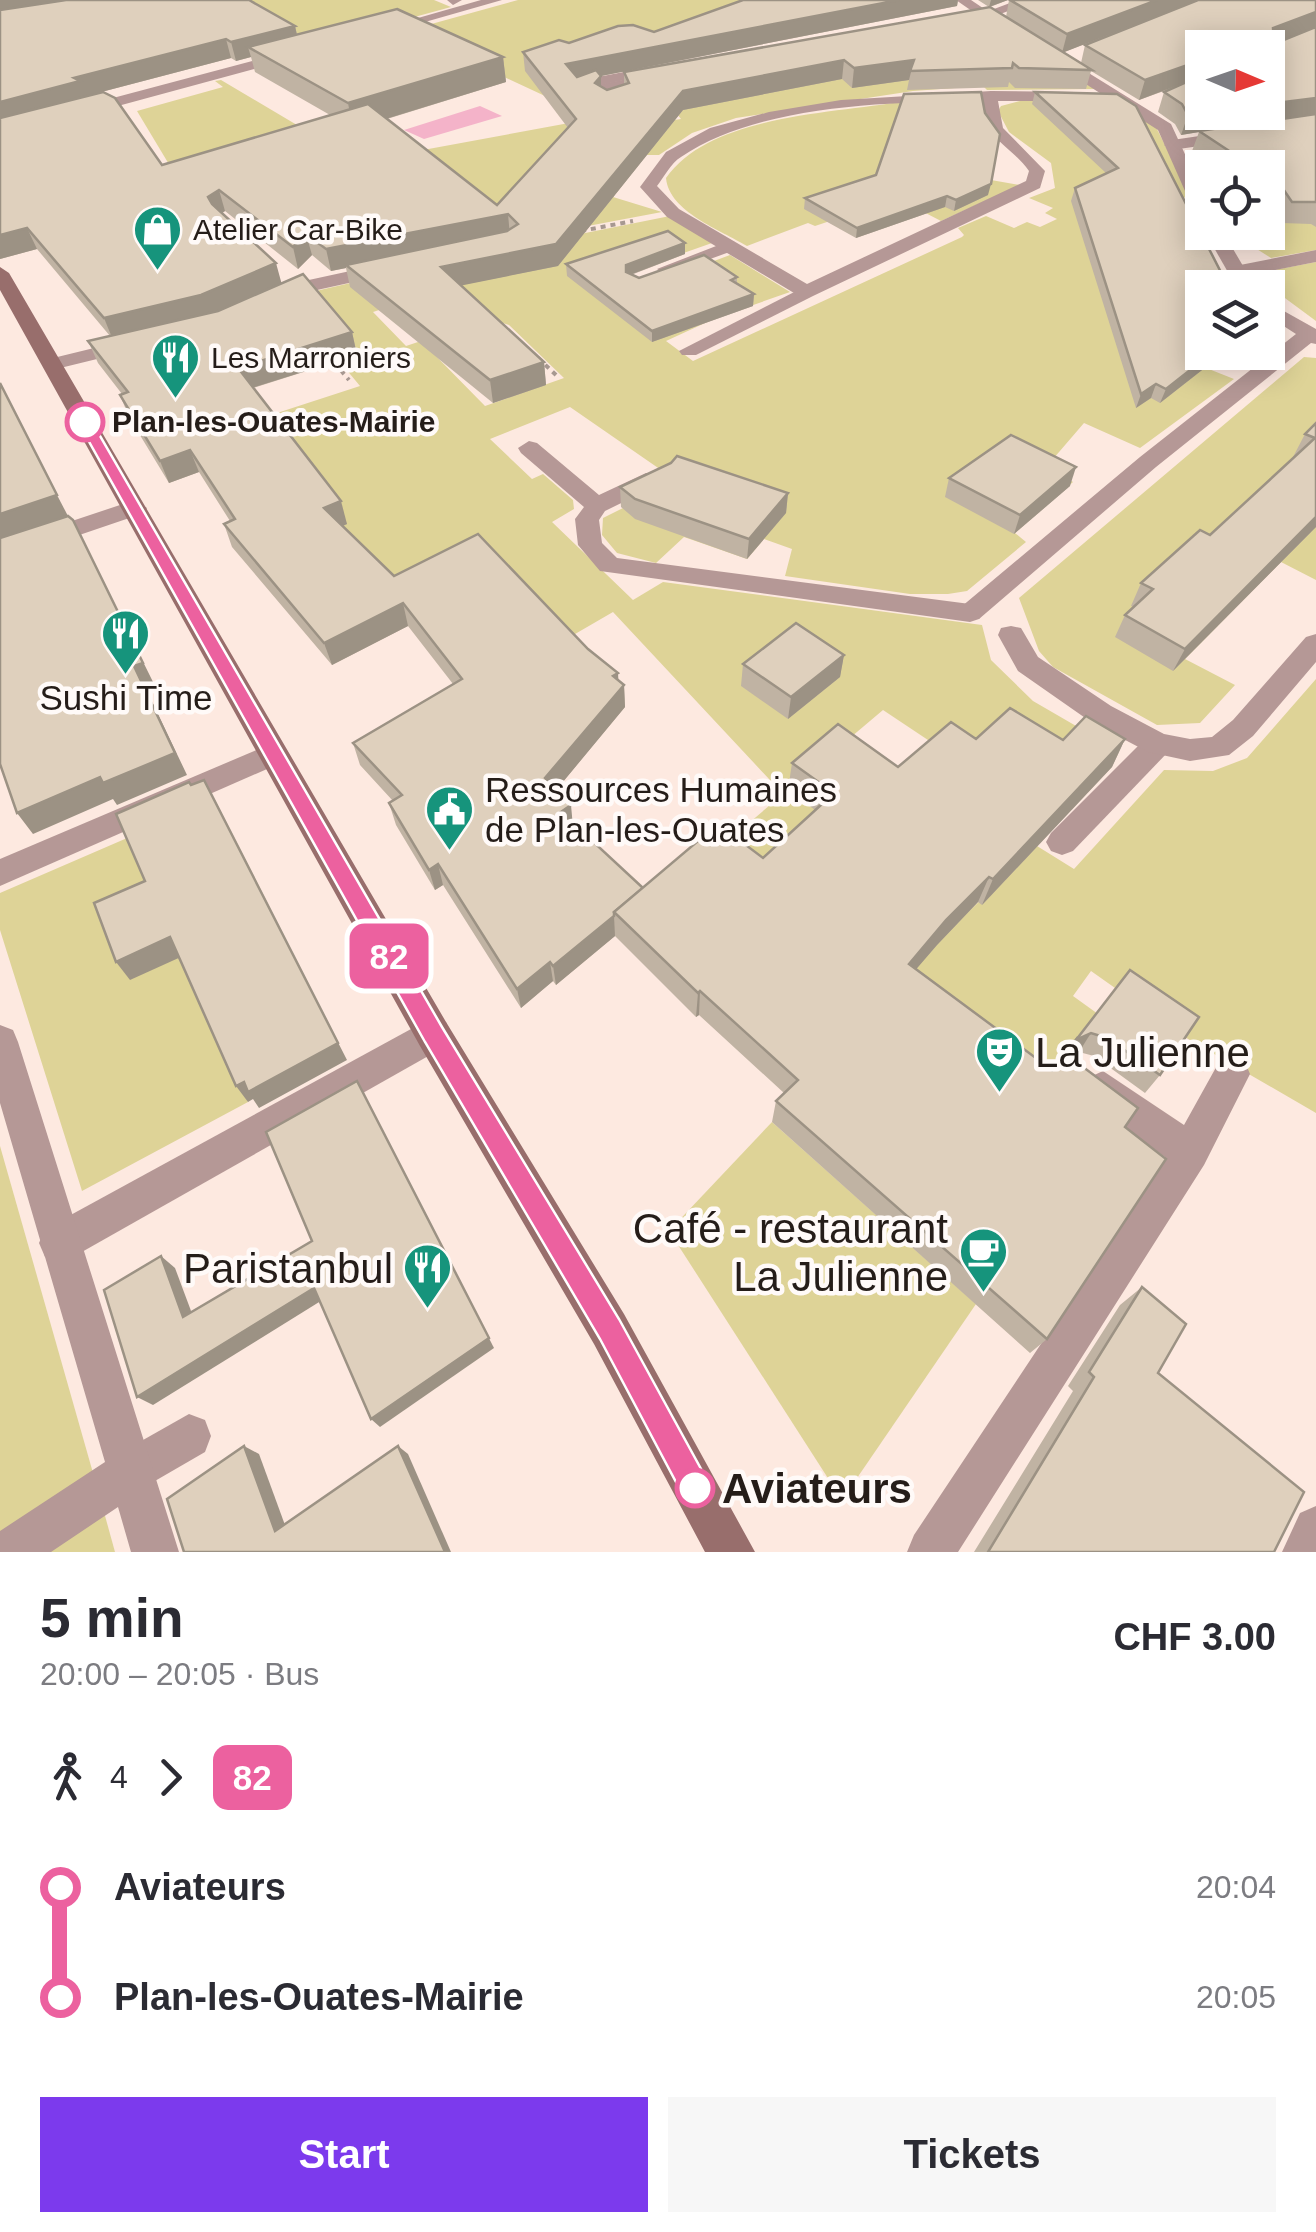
<!DOCTYPE html>
<meta charset="utf-8">
<style>
:root{--surface:#fff;--page:#f7f7f7;--text:#2b2b33;--muted:#7c7c81;--accent:#7c3aed}
body{margin:0;font-family:Helvetica,sans-serif;background:var(--page);color:var(--text);height:100vh;display:flex;flex-direction:column;font-size:38px;white-space:nowrap}
*{box-sizing:border-box;margin:0}
p{font-size:32px;color:var(--muted)}
.icon{flex:none;width:55px;height:55px;fill:none;stroke:currentColor;stroke-width:2;stroke-linecap:round;stroke-linejoin:round}
.map{position:relative;height:1552px;overflow:hidden}
.details{display:flex;flex-direction:column;background:var(--surface);flex:1}
.details>*{flex:none}
.badge{padding:0 20px;border-radius:15px;font-size:35px;line-height:65px}
.needle{width:65px;rotate:92deg}
.controls{position:absolute;left:1185px;top:30px;display:grid;gap:20px}
.controls a{display:grid;place-items:center;width:100px;height:100px;border-radius:0px;background:var(--surface);box-shadow:0 5px 25px #0003;font-size:50px}
.map>.badge{position:absolute;translate:-50% -50%;box-shadow:0 0 0 5px #fff}
.legs{display:flex;align-items:center;gap:15px;height:110px;padding:0 40px;font-size:32px}
.legs p{margin-inline-start:auto}
.head{display:flex;align-items:center;justify-content:space-between;height:170px;padding:0 40px}
h1{font-size:55px;font-weight:700;line-height:75px}
.primary-button{display:flex;gap:20px;margin-top:auto;padding:20px 40px}
.primary-button a{flex:1;height:115px;border-radius:0px;background:var(--accent);color:#fff;font-size:40px;font-weight:700;line-height:115px;text-align:center}
.primary-button a+a{background:var(--page);color:var(--text)}
ul{padding:0 40px;list-style:none}
li{display:flex;align-items:center;gap:35px;height:110px;font-size:38px}
li i{display:grid;place-items:center;width:15px;height:100%;margin:0 12px;background:currentColor}
li i::after{content:'';width:25px;height:25px;margin:-12px;border:8px solid;border-radius:50%;background:var(--surface)}
li p{margin-inline-start:auto}
li:first-child i{background:linear-gradient(#0000 50%,currentColor 0)}
li:last-child i{background:linear-gradient(currentColor 50%,#0000 0)}
.map>svg:first-child{display:block}
</style>
<div class="map">
<svg width="1316" height="1552" viewBox="0 0 1316 1552">
<rect width="100%" height="100%" fill="#fde9e0"/>
<!-- green -->
<g fill="#ded397">
<polygon points="223,0 434,0 451,7 261,59"/>
<polygon points="518,0 879,0 696,34 545,96 406,31"/>
<polygon points="962,25 1096,89 987,90 983,86 913,91 736,118 692,133 659,155 646,155 613,197 662,212 524,238 173,171 137,111 223,87 215,81 221,80 334,147 423,150 618,114 629,127 681,119 673,109"/>
<polygon points="1024,100 1105,101 1155,125 1190,195 1150,213 1202,288 1181,358 1234,379 1140,448 1084,423 1047,466 1073,482 1015,533 1026,542 967,591 948,594 910,594 785,576 792,549 764,539 747,559 684,537 656,563 617,553 602,535 603,518 677,481 570,407 490,439 532,479 543,474 573,500 574,509 552,522 633,600 663,582 982,625 991,660 1033,701 1083,730 1074,744 967,766 883,710 812,770 961,919 1037,846 1074,869 1164,770 1213,771 1247,758 1316,679 1316,1113 1183,1036 1091,971 1073,996 1098,1014 1038,1092 716,851 783,794 613,612 563,641 399,599 237,426 360,386 291,303 320,290 403,271 428,294 373,312 406,346 463,327 429,349 485,406 564,378 509,325 490,319 445,276 505,249 670,216 712,243 624,274 642,288 730,255 790,292 716,318 666,341 693,361 962,237 964,235 958,228 986,216 1014,228 1027,222 1040,227 1057,219 1045,213 1053,208 1029,198 1055,188 1051,163 1009,132 998,111 1001,106"/>
<path d="M905,101L991,180L1020,185L941,221L891,195L863,210L815,226L808,223L747,246C721,230 669,212 666,178C711,114 833,114 905,101Z"/>
<polygon points="1316,129 1316,250 1271,258 1252,246 1240,248 1231,233 1268,232 1268,168 1202,168 1202,177 1197,167 1213,150"/>
<polygon points="1316,262 1316,321 1270,287 1275,280 1269,271"/>
<polygon points="1304,357 1316,358 1316,580 1281,562 1185,659 1235,685 1200,723 1157,725 1053,667 1039,651 1019,598"/>
<polygon points="215,800 270,908 181,951 248,1102 82,1191 0,930 0,893"/>
<polygon points="772,1122 976,1304 842,1500 669,1231"/>
<polygon points="0,1146 99,1494 115,1552 0,1552"/>
</g>
<!-- water -->
<polygon fill="#f4b3c9" points="480,106 502,116 424,139 404,130"/>
<g fill="none" stroke-linecap="round" stroke-linejoin="round">
<!-- path -->
<g stroke="#a79891" stroke-width="4" stroke-dasharray="5 5" stroke-linecap="butt">
<polyline points="581,231 633,221"/>
<polyline points="328,355 349,380"/>
<polyline points="538,358 556,375"/>
</g>
<!-- lane -->
<g fill="#b59896" fill-rule="evenodd">
<polygon points="447,0 462,0 453,5"/>
<polygon points="1018,0 1037,0 990,18 978,15"/>
<polygon points="665,72 672,76 670,79 617,89 627,100 624,103 607,106 599,101 607,96 599,87 601,84"/>
<polygon points="1316,119 1316,129 1172,150 1164,145 1172,140"/>
<polygon points="729,241 735,242 735,250 666,275 657,269"/>
<polygon points="1316,250 1316,262 1235,278 1226,272 1235,266"/>
<polygon points="806,286 813,288 813,296 696,355 682,355 679,351"/>
<polygon points="529,441 537,443 599,495 646,473 662,473 666,478 662,483 605,511 599,520 602,543 617,558 970,604 979,607 983,613 979,619 970,622 600,571 578,545 575,519 584,507 521,453 518,448"/>
<polygon points="1158,733 1168,736 1173,744 1168,752 1073,851 1062,855 1051,851 1046,842 1051,833 1148,736"/>
<polygon points="433,1017 446,1022 451,1034 446,1046 73,1257 59,1263 45,1257 39,1243 45,1229"/>
<polygon points="1232,1057 1245,1062 1250,1074 1204,1165 958,1552 907,1552 914,1535 1165,1157 1090,1101 1085,1089 1090,1077 1103,1071 1184,1125 1219,1062"/>
<polygon points="189,1414 205,1420 211,1436 205,1452 129,1496 113,1489 106,1473 113,1457"/>
</g>
<!-- street -->
<g fill="#b59896" fill-rule="evenodd">
<polygon points="481,0 502,0 383,34 376,30"/>
<polygon points="956,0 971,0 1017,31 1005,34"/>
<polygon points="290,51 297,55 295,58 0,138 0,128"/>
<polygon points="1048,54 1058,54 1171,124 1202,191 1202,214 1193,209 1158,130 1048,60"/>
<polygon points="665,64 670,65 670,71 585,88 578,93 571,89 572,82"/>
<path d="M991,91L1075,92L1082,97L1075,101H998L1003,128L1045,171L1040,188L813,296H799L667,217L640,187L666,152L710,128L769,112L841,100ZM983,101C979,136 1012,146 1029,171L1026,181L807,284L679,209L657,186C664,177 671,163 681,157C759,104 891,102 983,101Z"/>
<polygon points="1205,232 1223,232 1256,288 1237,288"/>
<polygon points="387,263 396,269 394,273 308,292 273,306 263,300 295,283"/>
<polygon points="1268,302 1316,329 1316,344 1311,343 1156,467 979,619 961,619 957,613 961,607 1140,457 1296,334 1268,316"/>
<polygon points="135,338 142,340 142,348 52,370 42,364 45,360"/>
<polygon points="135,500 147,508 144,513 0,562 0,545"/>
<polygon points="1011,626 1021,628 1038,657 1111,706 1164,734 1190,739 1212,737 1233,720 1306,637 1316,634 1316,662 1253,736 1229,755 1190,761 1148,752 1091,722 1018,671 998,635 1001,628"/>
<polygon points="273,743 283,746 288,754 283,762 0,886 0,859"/>
<polygon points="0,1025 13,1030 18,1042 179,1552 131,1552 118,1507 51,1552 0,1552 0,1531 105,1462 0,1103"/>
<polygon points="1316,1506 1316,1552 1282,1552 1300,1513"/>
</g>
<!-- secondary -->
<polygon fill="#986e6c" fill-rule="evenodd" points="0,267 9,273 446,1022 624,1314 755,1552 705,1552 594,1344 420,1046 0,290"/>
</g>
<!-- wall -->
<g fill="#c0b3a3" fill-rule="evenodd">
<path d="M0,0L295,26L297,34L503,57L506,82L387,119L497,205L568,128L525,71L523,52L569,43L654,32L743,0H958L957,6L601,76V87L607,90L624,85V72L989,7L978,0H1008L990,7L1006,17L1009,0H1198L1064,52L1081,63L1085,45L1316,0V227L1311,224L1282,223L1268,203V168H1217L1192,151L1199,132L1181,135L1175,124L1158,112L1164,92L1186,83L1139,100L1091,71L1086,89L1015,88L1009,82L1008,87L907,90L909,80L852,88L842,79L683,110L558,266L461,285L544,362L546,385L493,403L350,287L346,268L331,271L312,255L298,269L225,211L222,213L282,283L352,332L357,355L253,388L347,524L343,526L394,576L588,649L618,673V680L624,685L625,707L556,790L573,822L643,888L763,858L815,810L788,790L792,763L898,767L976,739L1063,740L1125,739L1112,767L982,905L978,902L937,945L916,969L1052,1070L1130,970L1160,1075L1145,1093L1094,1056L1079,1052L1074,1053L1079,1064L1125,1127L1047,1339L1030,1353L772,1122L776,1101L784,1093L699,1015L696,1017L615,936L556,985L553,981L521,1008L443,885L435,890L396,825L389,803L393,801L360,765L353,743L453,684L408,626L332,665L232,547L224,524L230,521L199,472L169,483L129,417L120,395L122,394L98,363L88,341L110,336L37,249L0,259ZM1202,48L1268,112H1202ZM251,57L255,72L330,115L162,165L86,96L231,58L236,61Z"/>
<polygon points="1035,92 1117,94 1202,352 1225,352 1160,403 1151,398 1136,408 1071,201 1075,188 1106,173 1032,104"/>
<polygon points="876,175 988,195 954,211 945,207 856,238 804,209 805,198"/>
<polygon points="685,254 631,275 639,278 737,277 737,283 754,294 753,306 652,342 567,276 566,264"/>
<polygon points="1316,423 1316,527 1173,671 1115,637 1125,615 1134,607 1131,606 1141,583 1210,535 1294,457 1293,457 1305,434"/>
<polygon points="949,478 1070,486 1014,534 945,497"/>
<polygon points="620,487 788,493 786,513 747,559 635,519 621,507"/>
<polygon points="844,655 840,677 788,719 741,686 743,664"/>
<polygon points="1142,1287 1158,1373 1274,1552 974,1552 1073,1391 1068,1386 1120,1305"/>
</g>
<!-- shaded-wall -->
<g fill="#9c9284">
<polygon points="0,0 73,0 0,15"/>
<polygon points="899,0 958,0 957,6 601,76 601,95 567,83 566,64"/>
<polygon points="991,0 1008,0 989,7"/>
<polygon points="1157,0 1198,0 1062,53 1067,34"/>
<polygon points="1316,12 1316,28 1266,47 1273,28"/>
<polygon points="295,26 299,45 248,47 251,57 236,61 231,42"/>
<polygon points="226,39 231,58 86,96 0,124 0,102 74,78"/>
<polygon points="503,57 506,82 353,129 348,103"/>
<polygon points="844,60 842,79 683,110 558,266 444,289 441,267 556,244 683,91"/>
<polygon points="914,60 909,80 852,88 854,68"/>
<polygon points="1202,60 1202,76 1139,100 1145,80"/>
<polygon points="1316,98 1316,116 1199,131 1199,132 1181,135 1188,115 1206,112 1268,112 1268,104"/>
<polygon points="991,184 988,195 954,211 956,200"/>
<polygon points="219,190 225,211 214,218 208,197"/>
<polygon points="947,196 945,207 856,238 857,228"/>
<polygon points="508,214 510,236 346,265 346,268 331,271 326,249"/>
<polygon points="27,228 37,249 0,259 0,235"/>
<polygon points="306,234 312,255 298,269 293,247"/>
<polygon points="685,243 685,254 627,276 626,265"/>
<polygon points="276,263 282,285 209,317 113,340 104,318"/>
<polygon points="754,294 753,306 652,342 652,331"/>
<polygon points="352,332 357,355 245,390 238,368"/>
<polygon points="1213,352 1225,352 1160,403 1166,389"/>
<polygon points="544,362 546,385 493,403 490,380"/>
<polygon points="1156,384 1151,398 1136,408 1141,394"/>
<polygon points="190,450 199,472 169,483 160,461"/>
<polygon points="1076,467 1070,486 1014,534 1020,515"/>
<polygon points="788,493 786,513 747,559 749,539"/>
<polygon points="57,495 69,518 0,541 0,514"/>
<polygon points="341,501 347,524 331,531 324,508"/>
<polygon points="1316,517 1316,527 1173,671 1185,649"/>
<polygon points="73,520 155,686 146,689 187,775 117,805 113,799 33,834 17,813 134,666"/>
<polygon points="403,603 408,626 332,665 324,643"/>
<polygon points="844,655 840,677 788,719 791,697"/>
<polygon points="618,673 619,691 624,685 625,707 548,800 545,778 613,676"/>
<polygon points="1125,739 1112,767 982,905 993,879"/>
<polygon points="204,780 347,1060 259,1108 253,1099 248,1102 236,1086"/>
<polygon points="571,805 573,827 561,812"/>
<polygon points="438,864 443,885 435,890 429,870"/>
<polygon points="989,877 978,902 937,945 900,988 909,964 946,920"/>
<polygon points="614,916 615,936 556,985 553,966"/>
<polygon points="170,937 183,956 130,980 116,962"/>
<polygon points="550,962 553,981 521,1008 517,989"/>
<polygon points="700,991 699,1015 696,1017 698,993"/>
<polygon points="1091,1033 1079,1052 1064,1058 1076,1040"/>
<polygon points="357,1081 494,1348 380,1427 371,1419"/>
<polygon points="161,1256 175,1268 197,1327 183,1317"/>
<polygon points="314,1288 324,1299 153,1405 137,1397"/>
<polygon points="244,1446 259,1454 289,1536 275,1531"/>
<polygon points="398,1446 408,1454 451,1552 445,1552"/>
</g>
<!-- building -->
<g fill="#dfd0bd" stroke="#9c9284" stroke-width="2.5">
<polygon points="66,0 249,0 295,26 231,42 226,39 74,78 80,81 0,102 0,10"/>
<polygon points="743,0 899,0 566,64 577,77 596,70 601,76 595,83 607,90 629,83 624,72 990,7 1092,70 1019,68 1013,63 1012,68 910,71 914,60 854,68 844,60 683,91 556,244 441,267 544,362 490,380 346,265 507,231 518,224 508,214 326,249 306,234 293,247 219,190 208,197 212,204 276,263 201,295 104,318 27,228 0,235 0,118 103,92 115,98 162,165 368,104 497,205 576,119 523,52 559,40 569,43 618,26 633,25 654,32"/>
<polygon points="1010,0 1157,0 1067,34"/>
<polygon points="1198,0 1316,0 1316,12 1273,28 1274,44 1316,27 1316,98 1268,104 1268,48 1202,48 1202,60 1145,80 1085,45"/>
<polygon points="397,9 503,57 348,103 248,47"/>
<polygon points="1202,75 1202,112 1206,112 1188,115 1182,104 1164,92"/>
<polygon points="981,92 985,113 1000,134 991,184 956,200 947,196 857,228 805,198 876,175 904,94"/>
<polygon points="1035,92 1117,94 1136,106 1229,288 1202,288 1202,352 1213,352 1166,389 1156,384 1141,394 1075,188 1118,168"/>
<polygon points="1316,114 1316,202 1292,202 1279,183 1268,176 1268,168 1255,168 1199,131"/>
<polygon points="668,231 685,243 626,265 626,272 639,278 704,255 737,277 731,280 754,294 652,331 566,264"/>
<polygon points="303,274 352,332 238,368 341,501 324,508 394,576 478,534 588,649 618,673 613,676 624,685 545,778 571,805 561,812 643,888 614,912 614,916 553,966 550,962 517,989 438,864 429,870 389,803 402,795 353,743 462,679 403,603 324,643 224,524 235,519 190,450 160,461 120,395 128,392 88,341 218,311"/>
<polygon points="0,383 57,495 0,514"/>
<polygon points="1316,423 1316,517 1185,649 1125,615 1153,589 1141,583 1200,530 1210,535 1315,438 1305,434"/>
<polygon points="1011,435 1076,467 1020,515 949,478"/>
<polygon points="677,456 788,493 749,539 635,499 620,487 671,463"/>
<polygon points="68,516 73,520 143,663 134,666 175,753 103,783 100,777 17,813 0,764 0,538"/>
<polygon points="796,623 844,655 791,697 743,664"/>
<polygon points="1010,708 1063,740 1086,716 1125,739 993,879 989,877 946,920 909,964 1052,1070 1078,1037 1074,1051 1079,1064 1138,1108 1125,1127 1166,1159 1047,1339 776,1101 798,1080 700,991 698,993 614,912 718,824 763,858 834,793 792,763 838,724 898,767 951,722 976,739"/>
<polygon points="204,780 338,1043 248,1092 244,1082 236,1086 170,937 116,962 94,903 145,881 116,814 189,782 191,785"/>
<polygon points="1130,970 1199,1017 1160,1075 1107,1038 1091,1033 1076,1040"/>
<polygon points="357,1081 489,1338 371,1419 314,1288 137,1397 104,1290 161,1256 183,1317 312,1241 266,1132"/>
<polygon points="1142,1287 1186,1324 1158,1373 1304,1492 1274,1552 988,1552 1094,1377 1089,1372"/>
<polygon points="244,1446 275,1531 398,1446 445,1552 184,1552 167,1499"/>
</g>
<!-- line-1 -->
<polygon fill="#ec619f" stroke="#fff" stroke-width="2.5" points="80,418 92,422 442,1027 619,1319 706,1478 710,1488 706,1499 695,1503 685,1499 600,1339 425,1042 78,422"/>
<!-- icons -->
<defs>
<symbol id="shop-pin" viewBox="-11 -11 22 30"><path d="M0 17L-7.5 6A9.5 9.5 0 1 1 7.5 6Z" fill="#16947c" stroke="#fffaf8"/><path d="M-5-2.5h2.3a2.7 3.5 0 0 1 5.4 0H5L5.5 6h-11ZM-1.5-2.5h3a1.5 2.3 0 0 0-3 0Z" fill="#fff"/></symbol>
<symbol id="restaurant-pin" viewBox="-11 -11 22 30"><path d="M0 17L-7.5 6A9.5 9.5 0 1 1 7.5 6Z" fill="#16947c" stroke="#fffaf8"/><path d="M-5-6h1v4h1v-4h1v4h1v-4h1v5L-1.5 .5V6h-2V.5L-5-1ZM5-6V6H3V1.5H1.5Q1.5-4 5-6Z" fill="#fff"/></symbol>
<symbol id="civic-pin" viewBox="-11 -11 22 30"><path d="M0 17L-7.5 6A9.5 9.5 0 1 1 7.5 6Z" fill="#16947c" stroke="#fffaf8"/><path d="M-.6-6.5H3V-4.5H.6V-3L4-1V1h2V6H-6V1h2V-1L-.6-3ZM-1.2 2.5V6h2.4V2.5Z" fill="#fff"/></symbol>
<symbol id="theatre-pin" viewBox="-11 -11 22 30"><path d="M0 17L-7.5 6A9.5 9.5 0 1 1 7.5 6Z" fill="#16947c" stroke="#fffaf8"/><path d="M-5-5.5Q0-4 5-5.5V0Q5 5 0 6Q-5 5-5 0ZM-3.3-2.5H-1v1.5H-3.3ZM1-2.5H3.3v1.5H1ZM-2.8 1Q0 5.5 2.8 1Z" fill="#fff"/></symbol>
<symbol id="cafe-pin" viewBox="-11 -11 22 30"><path d="M0 17L-7.5 6A9.5 9.5 0 1 1 7.5 6Z" fill="#16947c" stroke="#fffaf8"/><path d="M-5.5-4.5H6V0H3Q3 3.5 0 3.5H-2.5Q-5.5 3.5-5.5 0ZM3-3.2v2h1.7v-2ZM-6 4.5H4V6H-6Z" fill="#fff"/></symbol>
</defs>
<g fill-rule="evenodd">
<use href="#shop-pin" x="130" y="202" width="55" height="75"/>
<use href="#restaurant-pin" x="148" y="330" width="55" height="75"/>
<use href="#restaurant-pin" x="98" y="606" width="55" height="75"/>
<use href="#civic-pin" x="422" y="782" width="55" height="75"/>
<use href="#theatre-pin" x="972" y="1024" width="55" height="75"/>
<use href="#cafe-pin" x="956" y="1224" width="55" height="75"/>
<use href="#restaurant-pin" x="400" y="1240" width="55" height="75"/>
</g>
<!-- markers -->
<g fill="#fff" stroke="#ec619f" stroke-width="5">
<circle cx="85" cy="422" r="18"/>
<circle cx="695" cy="1488" r="18"/>
</g>
<g text-anchor="middle" stroke-width="9" stroke-linejoin="round" paint-order="stroke">
<!-- far-poi labels -->
<g font-size="30" fill="#251d19" stroke="#fffaf8" text-anchor="start">
<text x="193" y="240">Atelier Car-Bike</text>
<text x="211" y="368">Les Marroniers</text>
</g>
<!-- far-stop labels -->
<g font-size="30" font-weight="bold" fill="#251d19" stroke="#fffaf8" text-anchor="start">
<text x="112" y="432">Plan-les-Ouates-Mairie</text>
</g>
<!-- poi labels -->
<g font-size="35" fill="#251d19" stroke="#fffaf8">
<text x="126" y="710">Sushi Time</text>
<text x="485" y="802" text-anchor="start">Ressources Humaines<tspan x="485" dy="40">de Plan-les-Ouates</tspan></text>
</g>
<!-- near-poi labels -->
<g font-size="42" fill="#251d19" stroke="#fffaf8" text-anchor="end">
<text x="1035" y="1067" text-anchor="start">La Julienne</text>
<text x="948" y="1243">Café - restaurant<tspan x="948" dy="48">La Julienne</tspan></text>
<text x="393" y="1283">Paristanbul</text>
</g>
<!-- near-stop labels -->
<g font-size="42" font-weight="bold" fill="#251d19" stroke="#fffaf8" text-anchor="start">
<text x="722" y="1503">Aviateurs</text>
</g>
</g>
</svg>
<div class="controls">
<a><svg class="needle" viewBox="-14 -14 28 28"><path d="M0-13l5 13h-10z" fill="#e53935"/><path d="M0 13l5-13h-10z" fill="#7c7c81"/></svg></a>
<a><svg class="icon" aria-label="locate" viewBox="0 0 24 24"><circle cx="12" cy="12" r="6"/><path d="M12 2v4M12 18v4M2 12h4M18 12h4"/></svg></a>
<a><svg class="icon" aria-label="layers" viewBox="0 0 24 24"><path d="M12 4l9 5-9 5-9-5zM3 14l9 5 9-5"/></svg></a>
</div>
<b class="badge" style="left:389px;top:956px;background:#ec619f;color:#fff">82</b>
</div>
<section class="details">
<div class="head"><div><h1>5 min</h1><p>20:00 – 20:05 · Bus</p></div><b>CHF 3.00</b></div>
<div class="legs"><svg class="icon" aria-label="walk" viewBox="0 0 24 24"><circle cx="13" cy="4" r="2"/><path d="M13 8l-2 6 4 7M11 14l-3 7M7 12l3-4h3l4 4"/></svg>4<svg class="icon" aria-label="forward" viewBox="0 0 24 24"><path d="M9 5l7 7-7 7"/></svg><b class="badge" style="background:#ec619f;color:#fff">82</b></div>
<ul>
<li><i style="color:#ec619f"></i><b>Aviateurs</b><p>20:04</p></li>
<li><i style="color:#ec619f"></i><b>Plan-les-Ouates-Mairie</b><p>20:05</p></li>
</ul>
<div class="primary-button"><a>Start</a><a>Tickets</a></div>
</section>
